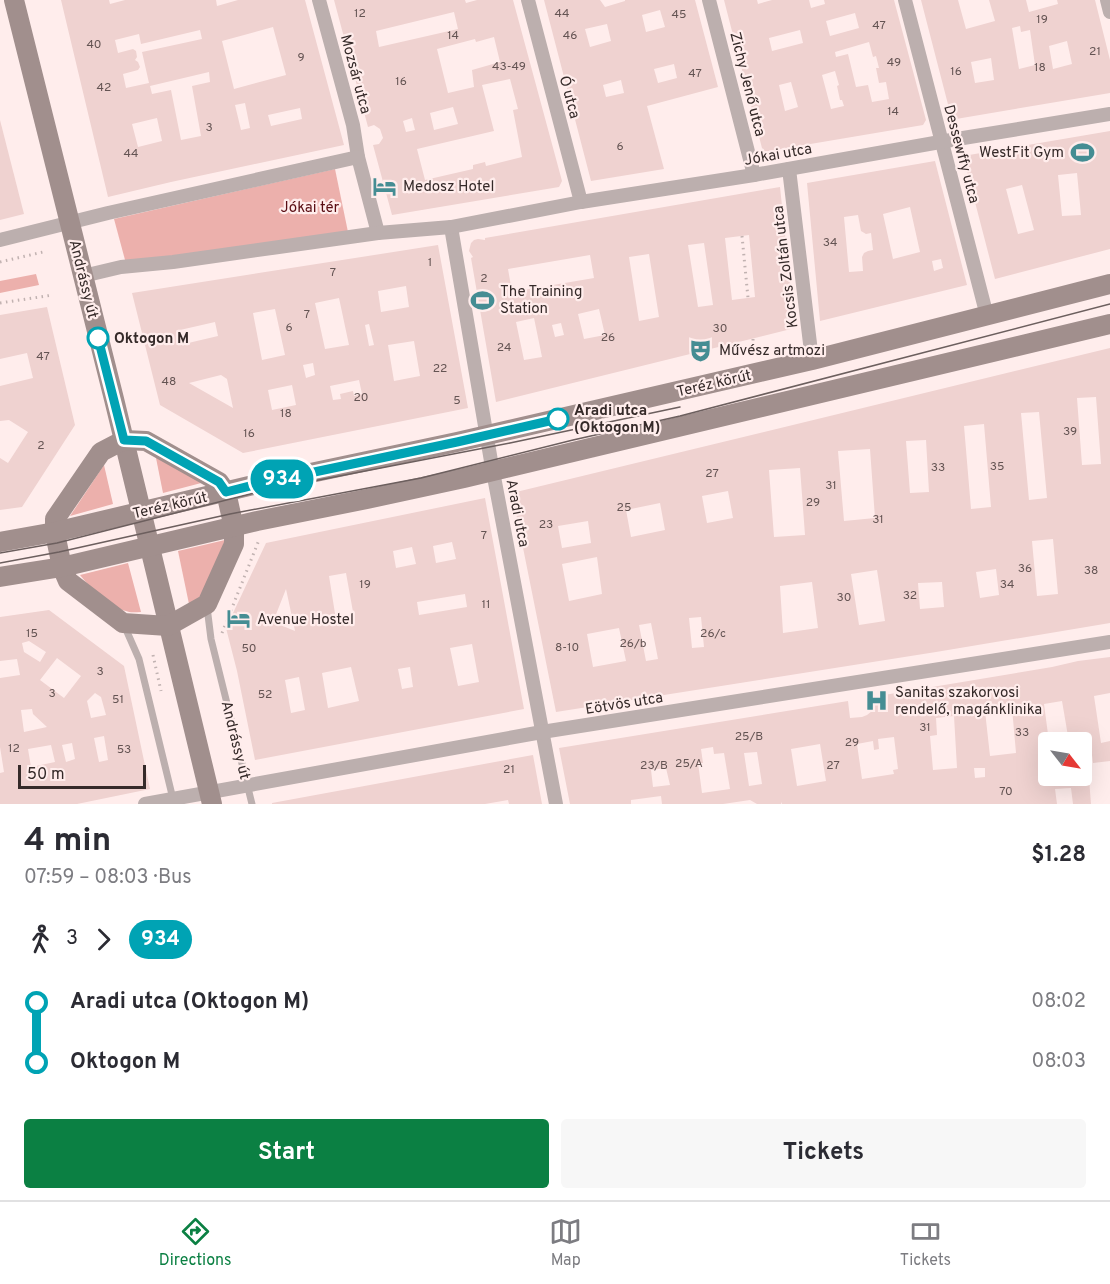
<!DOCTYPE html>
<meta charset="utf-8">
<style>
:root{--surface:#fff;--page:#f7f7f7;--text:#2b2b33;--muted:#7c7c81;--line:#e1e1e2;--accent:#0b8043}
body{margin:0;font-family:Overpass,sans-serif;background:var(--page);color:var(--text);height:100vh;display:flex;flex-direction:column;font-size:22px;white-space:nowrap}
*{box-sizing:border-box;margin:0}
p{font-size:20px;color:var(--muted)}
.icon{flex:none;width:33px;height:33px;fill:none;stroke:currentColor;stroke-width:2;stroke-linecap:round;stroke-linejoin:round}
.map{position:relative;height:804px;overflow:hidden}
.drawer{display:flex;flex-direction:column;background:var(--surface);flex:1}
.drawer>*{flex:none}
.badge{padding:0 12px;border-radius:20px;font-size:21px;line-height:39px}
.needle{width:39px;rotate:121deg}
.tools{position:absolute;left:1038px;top:732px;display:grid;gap:12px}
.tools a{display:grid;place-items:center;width:54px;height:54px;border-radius:6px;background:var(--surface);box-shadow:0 6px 24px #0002;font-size:30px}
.scale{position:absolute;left:18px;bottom:15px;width:128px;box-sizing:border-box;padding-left:6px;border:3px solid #352a29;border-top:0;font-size:16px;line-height:21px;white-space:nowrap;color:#352a29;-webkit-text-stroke:4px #ffedec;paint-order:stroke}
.map>.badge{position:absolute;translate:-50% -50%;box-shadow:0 0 0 3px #fff}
.legs{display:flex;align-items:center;gap:9px;height:66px;padding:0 24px;font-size:20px}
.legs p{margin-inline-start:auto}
.overview{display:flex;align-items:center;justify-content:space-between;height:102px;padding:0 24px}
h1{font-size:33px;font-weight:700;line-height:45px}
.action{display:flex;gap:12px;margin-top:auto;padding:12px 24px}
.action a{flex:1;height:69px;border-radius:6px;background:var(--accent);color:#fff;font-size:24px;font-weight:700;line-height:69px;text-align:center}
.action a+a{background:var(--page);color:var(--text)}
ul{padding:0 24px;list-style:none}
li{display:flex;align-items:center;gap:21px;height:60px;font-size:22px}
li i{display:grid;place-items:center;width:9px;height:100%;margin:0 8px;background:currentColor}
li i::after{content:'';width:15px;height:15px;margin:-8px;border:4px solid;border-radius:50%;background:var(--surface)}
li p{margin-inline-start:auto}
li:first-child i{background:linear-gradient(#0000 50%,currentColor 0)}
li:last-child i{background:linear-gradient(currentColor 50%,#0000 0)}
.menu{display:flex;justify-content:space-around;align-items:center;height:84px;border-top:2px solid var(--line);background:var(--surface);font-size:16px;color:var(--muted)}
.menu a{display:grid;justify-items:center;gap:3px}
.menu .active{color:var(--accent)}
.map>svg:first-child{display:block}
</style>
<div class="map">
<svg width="1110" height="804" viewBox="0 0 1110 804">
<rect width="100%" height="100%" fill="#ffedec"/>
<!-- green -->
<g fill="#ecb0ac">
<polygon points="335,169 348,232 128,271 114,219"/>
<polygon points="36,274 39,285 0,293 0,281"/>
<polygon points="155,453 205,482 163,493"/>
<polygon points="104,465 113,504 70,516"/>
<polygon points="225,540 209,586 197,600 189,604 178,551"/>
<path d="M128,563L141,612C136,612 130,613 126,611C111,608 89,587 80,575Z"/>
</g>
<!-- building -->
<g fill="#efd2d0" fill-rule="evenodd">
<path d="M61,0H109L110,4L125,0H216L217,6L238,0H305L344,145L171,182L108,197ZM273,27L286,75L234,89L222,41ZM200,30L202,39L142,52L149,83L126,88L123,74L138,70L140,67L138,62L135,60L137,57L136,51L133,49L118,53L115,40L139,34L141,44ZM209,72L210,82L192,86L201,136L181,140L171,90L152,94L150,86ZM245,103L250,128L241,130L235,105ZM300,108L302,119L271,126L268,115ZM157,118L162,141L138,147L132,124Z"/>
<path d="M334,0H465L466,3L477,0H513L562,181L559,187L392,215L373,145L379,144L383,138L380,129L374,125L368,127ZM454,12L458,29L379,47L376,31ZM494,37L500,62L472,70L474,87L448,93L437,49L475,39L476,42ZM510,79L518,109L513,110L522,157L486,166L485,162L473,165V169L425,180L417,149L494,131L482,85ZM453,107L458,124L434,130L430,113ZM412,118L415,130L406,132L403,121Z"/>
<path d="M544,0H600L605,7L625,1V0H695L718,87L647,106L664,169L591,181ZM660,10L665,27L646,32L642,15ZM607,24L611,41L590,47L585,29ZM674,64L677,78L658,83L654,69ZM621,80L624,93L606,97L603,85Z"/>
<path d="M724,0H757L758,4L772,0H809L811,8L825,4L824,0H894L926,120L923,125L763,152ZM855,13L859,28L830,36L826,21ZM800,30L803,43L772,51L769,38ZM869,42L873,57L876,56L879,68H876L879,83L886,82L889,99L872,102L868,85L856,87L848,54L836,57L835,52ZM835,71L839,85L837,86L840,100H842L844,106L831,109L822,75ZM791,82L798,107L785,111L779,85Z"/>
<path d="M921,0H958L966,29L995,21L989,0H1026L1029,12L1058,4L1057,0H1095L1110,60V93L956,119L951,116ZM1020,26L1021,32L1030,30L1035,65L1019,69L1012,28ZM1067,41L1072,64L1053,69L1049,46ZM991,58L994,80L975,83L971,62Z"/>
<polygon points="0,120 24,214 0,220"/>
<path d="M1110,131V249L995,279L963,156ZM1077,173L1081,215L1062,216L1058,175ZM1022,185L1034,230L1018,234L1006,189Z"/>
<path d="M935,161L967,285L820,321L807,183ZM910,207L920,252L893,259L883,214ZM858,215L861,231L866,234L871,233L873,250L868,251L864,253L862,257L863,271L849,272L844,217ZM941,259L943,268L934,271L932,261Z"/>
<path d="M780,187L795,328L496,402L471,258L473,257L469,251L471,243L474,240L478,239L485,240V238ZM749,235L755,297L732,300L725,238ZM704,243L713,305L698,307L688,245ZM649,254L659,317L639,321L629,257ZM590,255L594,278L512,292L508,269ZM599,309L605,335L584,339L578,314ZM534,318L542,357L524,360L516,322ZM561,323L564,335L555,337L552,325Z"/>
<path d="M438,245L468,408L243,453L160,405L132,293ZM406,286L409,307L381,312L378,291ZM339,298L349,345L325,349L315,303ZM275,309L285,355L262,360L253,313ZM215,322L218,336L184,344L180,330ZM369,324L374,345L369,346L365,325ZM414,341L420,376L394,381L388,345ZM313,363L315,375L306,378L303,365ZM221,375L227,379L233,408L189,383ZM359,380L362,394L354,396L353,391L340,394L341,399L333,400L330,386ZM292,385L296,405L272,410L268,390Z"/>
<polygon points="47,307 75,425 22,507 0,510 0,458 8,463 28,432 9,420 0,421 0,386 33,378 27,353 0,359 0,315"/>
<path d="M1110,348V623L936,652L556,712L512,493ZM1096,397L1101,464L1082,465L1077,398ZM1039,412L1047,498L1029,500L1021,413ZM984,424L991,507L971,509L964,426ZM926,440L929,492L910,493L906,441ZM870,449L875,518L844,521L838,451ZM800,468L805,535L774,537L769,470ZM728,491L733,518L707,523L702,496ZM660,503L665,530L631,537L626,510ZM588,521L591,543L562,548L558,526ZM1053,539L1058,594L1037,596L1032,541ZM597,557L602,594L569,601L562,564ZM996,569L999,595L980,598L976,572ZM877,570L885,621L859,625L851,574ZM812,582L818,628L783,633L780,586ZM942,582L944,607L920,609L918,583ZM701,617L704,647L692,648L689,618ZM651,623L658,659L646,661L639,625ZM619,628L626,661L593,667L587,634Z"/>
<path d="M485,498L524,709L255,760L237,671L226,628L266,543ZM452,542L456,559L436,563L433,546ZM412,547L416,564L396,568L393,551ZM346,573L355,623L337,626L329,576ZM286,589L295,631L273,622ZM465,594L467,607L419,615L417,602ZM472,644L479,682L458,686L450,648ZM351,667L359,701L328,708L322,673ZM410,667L413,687L402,689L398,669ZM299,677L305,710L291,713L285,680Z"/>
<path d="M49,610L124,666L150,789L77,804H0V773L4,772L0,747V678L20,675L17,659L0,661V617ZM29,641L46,652L40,662L24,652L22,643ZM57,658L81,676L64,698L40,680ZM95,693L101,697L106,715L91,718L87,701ZM32,709L33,714L47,727L24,732L21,710ZM104,736L108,760L99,762L94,738ZM72,743L75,759L66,762L62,745ZM51,745L55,762L31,767L28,749Z"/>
<path d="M1110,657V693L1094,696L1101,743L1110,741V761L1093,763L1092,755L1088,756L1087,753L1082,754V742H1069L1062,701L1044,704L1049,742L1048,776H1082V767L1088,766L1091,804H1073L1071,788L1055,789L1057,804H782V802L781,804H757L750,800L723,804H662L661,796L631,800V804H570L559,748L848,701L850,718L862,717L867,715L872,711V697L1052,667L1078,661ZM1012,708L1016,753L990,756L985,711ZM954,716L957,768L933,770L930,736L937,735L936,718ZM894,737L898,769L893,770L894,774L862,779L857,744L873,741L874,750L879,749L878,739ZM820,744L826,781L797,786L791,749ZM713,747L714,754L724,753L730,789L702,793L698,763H703L701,749ZM757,752L762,784L749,786L744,753ZM666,768L670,785L653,787L651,770ZM974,768H985V777L975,778Z"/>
<polygon points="533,755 542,804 509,804 508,800 485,804 272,804 272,803"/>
</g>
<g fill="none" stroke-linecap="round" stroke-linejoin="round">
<!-- path -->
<g stroke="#c1b2b1" stroke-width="3" stroke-dasharray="1.5 4.5" stroke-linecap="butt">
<polyline points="742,236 748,298"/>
<polyline points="0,262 43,252"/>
<polyline points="0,303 53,295"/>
<polyline points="753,339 754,357"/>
<polyline points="222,633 259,540"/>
<polyline points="153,655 161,691"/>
</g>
<!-- service -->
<g stroke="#bcafae" stroke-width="7">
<polyline points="207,607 211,639 252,804"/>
<polyline points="124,625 139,659 173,799"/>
</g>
<!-- minor -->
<g stroke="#bcafae" stroke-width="14">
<polyline points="319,0 353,125 358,157 378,233"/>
<polyline points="528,0 581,202"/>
<polyline points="709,0 754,175"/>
<polyline points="905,0 987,316"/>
<polyline points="1107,0 1110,12"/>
<polyline points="789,169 812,360"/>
<polyline points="451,227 491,461 556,804"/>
<polyline points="0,240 108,213 358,157"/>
<polyline points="83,276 121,267 173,262 378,233 451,227 581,202 754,175 957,139 1110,114"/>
<polyline points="145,804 542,732 1110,642"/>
</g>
<!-- secondary -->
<g stroke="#a18f8d" stroke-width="20">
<polyline points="14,0 114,399 212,804"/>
<polygon points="124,440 146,441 219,482 226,492 234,528 234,544 207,604 168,626 123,623 68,581 62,567 57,543 55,532 55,519 101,452"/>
<polyline points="0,542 55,532 249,486 457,442 812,360 1110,284"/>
<polyline points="0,577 62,567 257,521 367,499 464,478 1110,324"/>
</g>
<!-- tram -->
<g stroke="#6c5f5e" stroke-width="1.5">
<polyline points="0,553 57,543 262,491 510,443 680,407"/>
<polyline points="0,563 59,552 230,514 421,478 573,440 680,416 1110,304"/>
</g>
</g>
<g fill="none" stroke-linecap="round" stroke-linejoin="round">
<defs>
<polyline id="line-1" points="98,338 124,440 146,441 219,482 226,492 262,483 457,442 558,419"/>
</defs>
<!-- line-1 casing -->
<use href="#line-1" stroke="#fff" stroke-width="14"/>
<!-- line-1 -->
<use href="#line-1" stroke="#00a3b4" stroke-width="9"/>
</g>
<!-- icons -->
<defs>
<symbol id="stadium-bare" viewBox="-9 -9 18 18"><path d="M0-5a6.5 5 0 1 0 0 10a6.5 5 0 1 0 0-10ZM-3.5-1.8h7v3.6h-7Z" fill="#458d93" stroke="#ffedec" stroke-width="2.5" paint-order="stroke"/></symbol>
<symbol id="hotel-bare" viewBox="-9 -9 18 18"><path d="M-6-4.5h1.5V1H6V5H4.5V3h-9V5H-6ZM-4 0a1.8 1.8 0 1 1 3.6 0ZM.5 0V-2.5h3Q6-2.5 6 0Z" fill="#458d93" stroke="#ffedec" stroke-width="2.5" paint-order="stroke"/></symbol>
<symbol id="theatre-bare" viewBox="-9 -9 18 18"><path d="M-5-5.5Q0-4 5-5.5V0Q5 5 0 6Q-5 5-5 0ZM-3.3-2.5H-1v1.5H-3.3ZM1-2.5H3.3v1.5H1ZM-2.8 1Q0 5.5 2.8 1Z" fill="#458d93" stroke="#ffedec" stroke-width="2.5" paint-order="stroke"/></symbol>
<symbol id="hospital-bare" viewBox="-9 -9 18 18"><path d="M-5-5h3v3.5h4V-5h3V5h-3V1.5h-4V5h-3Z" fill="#458d93" stroke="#ffedec" stroke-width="2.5" paint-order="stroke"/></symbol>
</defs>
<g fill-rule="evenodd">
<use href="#stadium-bare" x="1066" y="136" width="33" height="33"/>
<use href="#hotel-bare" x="368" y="170" width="33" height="33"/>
<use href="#stadium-bare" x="466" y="284" width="33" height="33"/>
<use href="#theatre-bare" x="684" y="334" width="33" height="33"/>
<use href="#hotel-bare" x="222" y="602" width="33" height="33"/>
<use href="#hospital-bare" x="860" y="684" width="33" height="33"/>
</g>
<!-- markers -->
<g fill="#fff" stroke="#00a3b4" stroke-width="3">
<circle cx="98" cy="338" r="10"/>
<circle cx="558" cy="419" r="10"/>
</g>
<g text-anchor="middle" stroke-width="4.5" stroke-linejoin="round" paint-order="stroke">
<!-- number labels -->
<g font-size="12" fill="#645453">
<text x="360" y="17">12</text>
<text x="562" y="17">44</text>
<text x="679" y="18">45</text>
<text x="1042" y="23">19</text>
<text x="879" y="29">47</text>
<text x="453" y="39">14</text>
<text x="570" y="39">46</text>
<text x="94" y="48">40</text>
<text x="1095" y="55">21</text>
<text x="301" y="61">9</text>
<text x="894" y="66">49</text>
<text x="509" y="70">43-49</text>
<text x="1040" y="71">18</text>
<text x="956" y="75">16</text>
<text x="695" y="77">47</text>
<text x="401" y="85">16</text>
<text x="104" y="91">42</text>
<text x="893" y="115">14</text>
<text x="209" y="131">3</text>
<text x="620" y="150">6</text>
<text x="131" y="157">44</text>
<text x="830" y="246">34</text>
<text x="430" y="266">1</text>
<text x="333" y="276">7</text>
<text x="484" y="282">2</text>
<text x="307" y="318">7</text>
<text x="289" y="331">6</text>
<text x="720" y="332">30</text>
<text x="608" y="341">26</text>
<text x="504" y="351">24</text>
<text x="43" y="360">47</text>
<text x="440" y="372">22</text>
<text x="169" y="385">48</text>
<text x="361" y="401">20</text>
<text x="457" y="404">5</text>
<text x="286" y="417">18</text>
<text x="1070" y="435">39</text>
<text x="249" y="437">16</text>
<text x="41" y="449">2</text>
<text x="997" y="470">35</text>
<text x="938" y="471">33</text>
<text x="712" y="477">27</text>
<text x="831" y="489">31</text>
<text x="813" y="506">29</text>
<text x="624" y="511">25</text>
<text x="878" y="523">31</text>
<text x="546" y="528">23</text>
<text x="484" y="539">7</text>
<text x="1025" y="572">36</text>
<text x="1091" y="574">38</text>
<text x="365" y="588">19</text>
<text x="1007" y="588">34</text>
<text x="910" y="599">32</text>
<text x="844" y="601">30</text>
<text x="486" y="608">11</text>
<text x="32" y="637">15</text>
<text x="713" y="637">26/c</text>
<text x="633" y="647">26/b</text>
<text x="567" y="651">8-10</text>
<text x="249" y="652">50</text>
<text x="100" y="675">3</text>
<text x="52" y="697">3</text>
<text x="265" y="698">52</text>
<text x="118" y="703">51</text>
<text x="925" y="731">31</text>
<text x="1022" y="736">33</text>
<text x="749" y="740">25/B</text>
<text x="852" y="746">29</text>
<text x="14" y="752">12</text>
<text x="124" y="753">53</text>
<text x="689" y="767">25/A</text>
<text x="654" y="769">23/B</text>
<text x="833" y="769">27</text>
<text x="509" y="773">21</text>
<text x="1006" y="795">70</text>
</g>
<!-- street labels -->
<g font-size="15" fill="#352a29" stroke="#ffedec">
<text transform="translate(356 74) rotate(75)" y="5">Mozsár utca</text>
<text transform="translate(748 84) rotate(76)" y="5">Zichy Jenő utca</text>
<text transform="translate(570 97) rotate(75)" y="5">Ó utca</text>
<text transform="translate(778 154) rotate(-10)" y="5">Jókai utca</text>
<text transform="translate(962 154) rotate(75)" y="5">Dessewffy utca</text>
<text transform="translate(785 267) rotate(-97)" y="5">Kocsis Zoltán utca</text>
<text transform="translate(84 279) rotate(76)" y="5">Andrássy út</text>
<text transform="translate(714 383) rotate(-13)" y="5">Teréz körút</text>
<text transform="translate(170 505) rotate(-13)" y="5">Teréz körút</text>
<text transform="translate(518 513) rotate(79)" y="5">Aradi utca</text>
<text transform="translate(624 703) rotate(-9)" y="5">Eötvös utca</text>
<text transform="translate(236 740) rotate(76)" y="5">Andrássy út</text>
</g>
<!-- poi labels -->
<g font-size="15" fill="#352a29" stroke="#ffedec" text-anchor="start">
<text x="1064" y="157" text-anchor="end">WestFit Gym</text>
<text x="403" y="191">Medosz Hotel</text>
<text x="500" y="296">The Training<tspan x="500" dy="17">Station</tspan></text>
<text x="719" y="355">Művész artmozi</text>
<text x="257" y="624">Avenue Hostel</text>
<text x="895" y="697">Sanitas szakorvosi<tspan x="895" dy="17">rendelő, magánklinika</tspan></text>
</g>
<!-- park labels -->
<g font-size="15" fill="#590c12" stroke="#ffedec">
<text x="310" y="212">Jókai tér</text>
</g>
<!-- stop labels -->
<g font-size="15" font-weight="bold" fill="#352a29" stroke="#ffedec" text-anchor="start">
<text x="114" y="343">Oktogon M</text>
<text x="574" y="415">Aradi utca<tspan x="574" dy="17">(Oktogon M)</tspan></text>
</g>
</g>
</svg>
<div class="tools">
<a><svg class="needle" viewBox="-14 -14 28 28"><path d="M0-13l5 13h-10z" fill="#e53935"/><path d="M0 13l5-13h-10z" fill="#7c7c81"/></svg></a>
</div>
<div class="scale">50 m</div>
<b class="badge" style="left:282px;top:479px;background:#00a3b4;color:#fff">934</b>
</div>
<section class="drawer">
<div class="overview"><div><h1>4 min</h1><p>07:59 – 08:03 · Bus</p></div><b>$1.28</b></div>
<div class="legs"><svg class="icon" aria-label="walk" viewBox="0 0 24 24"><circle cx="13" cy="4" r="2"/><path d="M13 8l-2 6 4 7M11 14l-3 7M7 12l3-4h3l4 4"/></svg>3<svg class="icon" aria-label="forward" viewBox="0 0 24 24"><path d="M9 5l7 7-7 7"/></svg><b class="badge" style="background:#00a3b4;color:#fff">934</b></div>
<ul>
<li><i style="color:#00a3b4"></i><b>Aradi utca (Oktogon M)</b><p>08:02</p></li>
<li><i style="color:#00a3b4"></i><b>Oktogon M</b><p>08:03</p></li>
</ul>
<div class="action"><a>Start</a><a>Tickets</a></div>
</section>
<nav class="menu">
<a class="active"><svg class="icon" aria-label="directions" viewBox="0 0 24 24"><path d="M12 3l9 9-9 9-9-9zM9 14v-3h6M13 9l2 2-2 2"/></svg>Directions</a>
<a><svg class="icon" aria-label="map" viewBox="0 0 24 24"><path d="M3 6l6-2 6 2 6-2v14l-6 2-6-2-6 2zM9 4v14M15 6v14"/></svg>Map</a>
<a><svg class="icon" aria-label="tickets" viewBox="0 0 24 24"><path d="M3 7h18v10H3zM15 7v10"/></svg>Tickets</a>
</nav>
